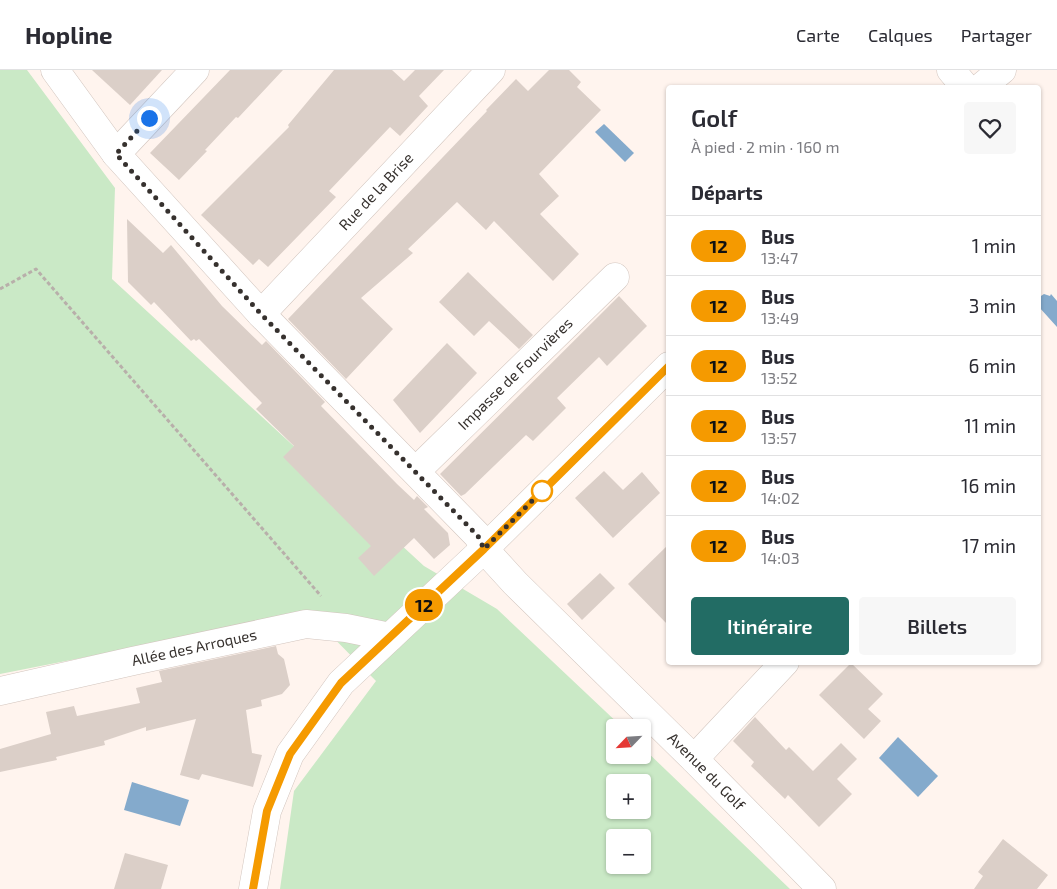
<!DOCTYPE html>
<html lang="fr">
<meta charset="utf-8">
<style>
:root{--surface:#fff;--page:#f7f7f7;--text:#2b2b33;--muted:#7c7c81;--line:#e1e1e2;--accent:#226c64}
body{margin:0;font-family:"Exo 2",sans-serif;background:var(--page);color:var(--text);height:100vh;display:flex;flex-direction:column;font-size:19px;white-space:nowrap}
*{box-sizing:border-box;margin:0}
p{font-size:16px;color:var(--muted)}
.icon{flex:none;width:28px;height:28px;fill:none;stroke:currentColor;stroke-width:2;stroke-linecap:round;stroke-linejoin:round}
.map{position:relative;flex:1;overflow:hidden}
.details{position:absolute;left:666px;top:15px;width:375px;height:580px;display:flex;flex-direction:column;background:var(--surface);border-radius:5px;box-shadow:0 1px 4px #0004}
.details>*{flex:none}
.badge{padding:0 10px;border-radius:16px;font-size:18px;line-height:32px}
.needle{width:32px;rotate:245deg}
.fabs{position:absolute;left:606px;top:649px;display:grid;gap:10px}
.fabs a{display:grid;place-items:center;width:45px;height:45px;border-radius:5px;background:var(--surface);box-shadow:0 1px 4px #0004;font-size:25px}
.you{position:absolute;width:25px;height:25px;margin:-12px;border:4px solid #fff;border-radius:50%;background:#1a73e8;box-shadow:0 0 0 8px #1a73e833}
.map>.badge{position:absolute;translate:-50% -50%;box-shadow:0 0 0 2px #fff}
h2{padding:0 25px;font-size:19px;line-height:45px}
.round{display:grid;place-items:center;flex:none;width:52px;height:52px;border-radius:5px;background:var(--page)}
.summary{display:flex;align-items:center;justify-content:space-between;height:85px;padding:0 25px}
h1{font-size:24px;font-weight:600;line-height:38px}
.primary-button{display:flex;gap:10px;margin-top:auto;padding:10px 25px}
.primary-button a{flex:1;height:58px;border-radius:5px;background:var(--accent);color:#fff;font-size:20px;font-weight:600;line-height:58px;text-align:center}
.primary-button a+a{background:var(--page);color:var(--text)}
ul{padding:0;list-style:none}
li{display:flex;align-items:center;gap:15px;height:60px;padding:0 25px;border-top:1px solid var(--line)}
li div{flex:1}
li b{display:block;font-size:19px}
li em{font-style:normal}
li .badge{min-width:55px;font-weight:700;text-align:center}
header{display:flex;align-items:center;gap:30px;box-sizing:border-box;height:70px;padding:0 25px;background:var(--surface);border-bottom:1px solid var(--line)}
header strong{font-size:24px}
nav{display:flex;gap:28px;margin-inline-start:auto;font-size:18px}
.map>svg:first-child{display:block}
</style>
<header>
<strong>Hopline</strong>
<nav><a>Carte</a><a>Calques</a><a>Partager</a></nav>
</header>
<div class="map">
<svg width="1057" height="819" viewBox="0 0 1057 819">
<rect width="100%" height="100%" fill="#fff4ee"/>
<!-- green -->
<path fill="#cae9c6" fill-rule="evenodd" d="M0,0H27L115,118L112,209L424,496L497,539L622,657L615,658V685H642L643,678L790,819H280L294,721L376,611L309,543L0,604ZM615,712H642V740H615ZM615,768H642V795H615Z"/>
<!-- water -->
<g fill="#84aacc">
<polygon points="604,54 634,83 625,92 595,62"/>
<path d="M1044,224L1050,226L1051,224L1057,231V257L1039,237C1041,231 1035,229 1044,224Z"/>
<polygon points="898,667 938,706 918,727 879,688"/>
<polygon points="132,712 189,730 180,756 124,740"/>
</g>
<!-- building -->
<g fill="#dbcfc8">
<polygon points="92,0 162,0 130,35"/>
<polygon points="230,0 283,0 238,48 236,47 205,80 207,81 179,110 150,83"/>
<polygon points="334,0 392,0 404,11 415,0 444,0 419,26 428,36 400,66 390,57 329,121 336,127 268,197 259,189 253,195 201,145 289,57 288,55"/>
<polygon points="549,0 569,0 581,12 577,17 601,40 539,104 559,126 540,144 579,184 553,211 494,151 486,160 457,132 408,179 413,183 361,228 393,259 346,309 288,249 487,41 486,40 516,9 528,21"/>
<polygon points="127,149 163,183 171,175 222,236 262,275 266,271 325,332 321,336 397,414 414,430 417,426 428,437 424,439 448,463 450,475 434,489 414,468 374,506 358,488 371,476 283,387 294,376 256,339 262,333 199,269 196,271 194,269 191,271 154,232 151,235 128,212"/>
<polygon points="468,202 533,265 519,279 489,251 474,266 439,232"/>
<polygon points="619,226 647,256 607,296 599,287 557,328 566,338 533,371 526,365 465,424 461,426 440,404"/>
<polygon points="447,273 477,303 420,363 393,330"/>
<polygon points="604,401 623,420 642,402 660,423 613,468 575,428"/>
<polygon points="669,474 669,556 628,514"/>
<polygon points="600,503 615,518 582,550 567,534"/>
<polygon points="276,576 278,584 284,589 290,615 282,624 261,630 262,636 246,640 252,683 262,685 253,717 202,704 199,710 180,705 196,649 146,661 146,657 104,671 105,675 56,687 57,690 0,702 0,679 51,664 46,642 74,636 77,646 140,633 136,618 162,612 159,601"/>
<polygon points="851,593 883,624 868,639 881,651 864,669 819,625"/>
<polygon points="755,647 786,680 789,677 813,701 841,673 857,689 837,709 852,724 819,757 788,725 785,729 751,696 754,692 733,671"/>
<polygon points="1003,769 1048,805 1037,819 974,819 983,806 978,802"/>
<polygon points="125,783 168,795 161,819 114,819"/>
</g>
<g fill="none" stroke-linecap="round" stroke-linejoin="round">
<defs>
<g id="minor">
<path id="s1" d="M55,0L116,84L261,244L478,466L484,479L515,513L694,689L822,819"/>
<polyline points="951,0 966,18"/>
<polyline points="980,18 1002,0"/>
<polyline points="116,84 195,0"/>
<path id="s2" d="M261,244L491,0"/>
<path id="s3" d="M416,401L615,207"/>
<path id="s4" d="M0,621L133,591L306,554L346,558L390,567"/>
<polyline points="694,689 785,592"/>
<polyline points="253,819 267,741 290,684 341,613 484,479 669,296"/>
</g>
</defs>
<!-- minor casing -->
<use href="#minor" stroke="#d2c5be" stroke-width="29"/>
<!-- path -->
<polyline stroke="#b8afaa" stroke-width="3" stroke-dasharray="4 2.5" stroke-linecap="butt" points="0,219 36,199 321,526"/>
<!-- minor -->
<use href="#minor" stroke="#fff" stroke-width="28"/>
</g>
<g fill="none" stroke-linecap="round" stroke-linejoin="round">
<defs>
<polyline id="line" points="253,819 267,741 290,684 341,613 484,479 669,296"/>
</defs>
<!-- line casing -->
<use href="#line" stroke="#fff" stroke-width="11"/>
<!-- line -->
<use href="#line" stroke="#f59a00" stroke-width="8"/>
<!-- walk -->
<polyline stroke="#36312e" stroke-width="5" stroke-dasharray="0 9" points="149,48 116,84 261,244 478,466 484,479 545,418 542,421"/>
</g>
<!-- markers -->
<circle fill="#fff" stroke="#f59a00" stroke-width="2.5" cx="542" cy="421" r="10"/>
<g text-anchor="middle" stroke-width="4.5" stroke-linejoin="round" paint-order="stroke">
<!-- street labels -->
<g font-size="15" fill="#36312e" stroke="#fff4ee">
<text dy="5" stroke="none"><textPath href="#s2" startOffset="168">Rue de la Brise</textPath></text>
<text dy="5" stroke="none"><textPath href="#s3" startOffset="139">Impasse de Fourvières</textPath></text>
<text dy="5" stroke="none"><textPath href="#s4" startOffset="199">Allée des Arroques</textPath></text>
<text dy="5" stroke="none"><textPath href="#s1" startOffset="959">Avenue du Golf</textPath></text>
</g>
</g>
</svg>
<div class="fabs">
<a><svg class="needle" viewBox="-14 -14 28 28"><path d="M0-13l5 13h-10z" fill="#e53935"/><path d="M0 13l5-13h-10z" fill="#7c7c81"/></svg></a>
<a>+</a>
<a>−</a>
</div>
<div class="you" style="left:149px;top:48px"></div>
<b class="badge" style="left:424px;top:535px;background:#f59a00;color:#111">12</b>
<section class="details">
<div class="summary"><div><h1>Golf</h1><p>À pied · 2 min · 160 m</p></div><a class="round"><svg class="icon" aria-label="heart" viewBox="0 0 24 24"><path d="M12 20l-8-8c-3-5 5-10 8-4 3-6 11-1 8 4z"/></svg></a></div>
<h2>Départs</h2>
<ul>
<li><span class="badge" style="background:#f59a00;color:#111">12</span><div><b>Bus</b><p>13:47</p></div><em>1 min</em></li>
<li><span class="badge" style="background:#f59a00;color:#111">12</span><div><b>Bus</b><p>13:49</p></div><em>3 min</em></li>
<li><span class="badge" style="background:#f59a00;color:#111">12</span><div><b>Bus</b><p>13:52</p></div><em>6 min</em></li>
<li><span class="badge" style="background:#f59a00;color:#111">12</span><div><b>Bus</b><p>13:57</p></div><em>11 min</em></li>
<li><span class="badge" style="background:#f59a00;color:#111">12</span><div><b>Bus</b><p>14:02</p></div><em>16 min</em></li>
<li><span class="badge" style="background:#f59a00;color:#111">12</span><div><b>Bus</b><p>14:03</p></div><em>17 min</em></li>
</ul>
<div class="primary-button"><a>Itinéraire</a><a>Billets</a></div>
</section>
</div>
